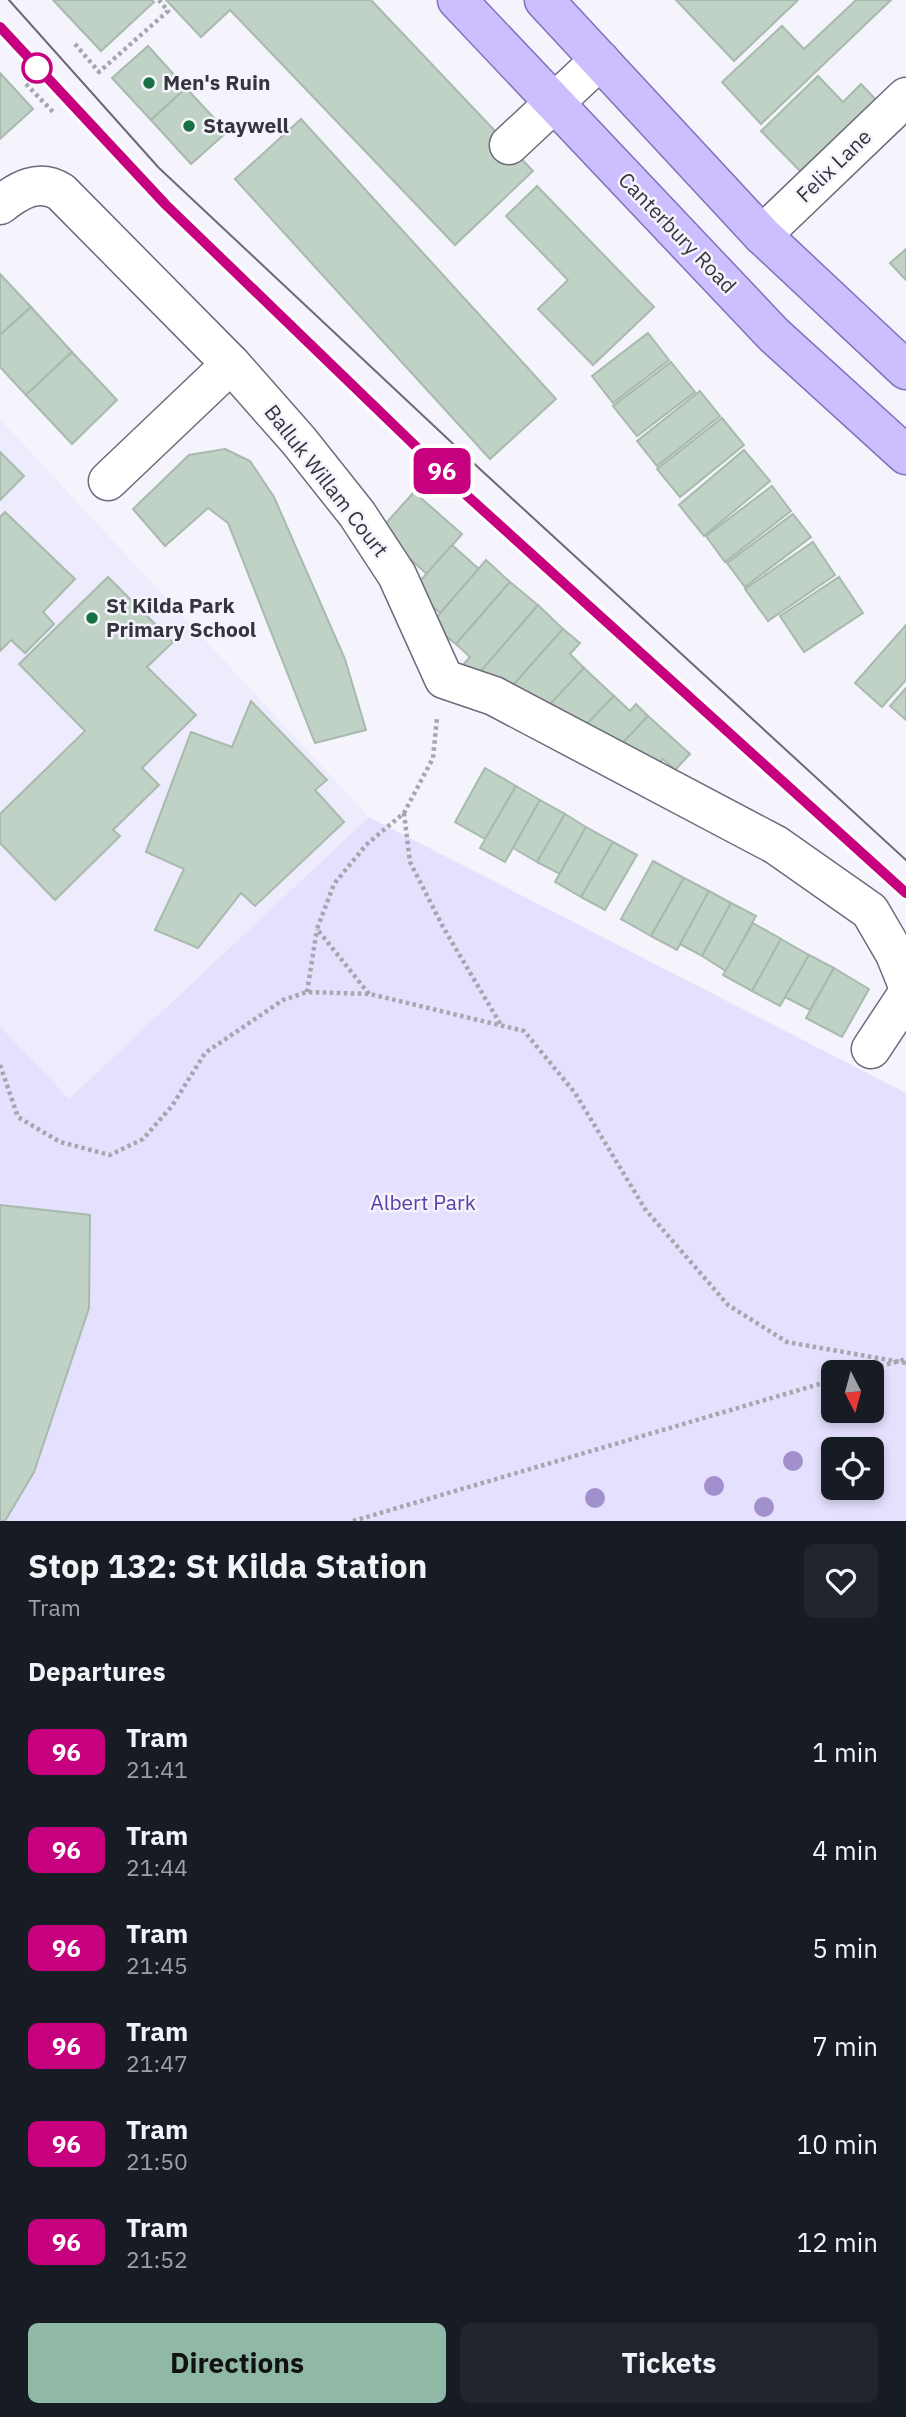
<!DOCTYPE html>
<style>
:root{--surface:#171b24;--page:#20242c;--text:#f1f3f6;--muted:#9ea1a6;--accent:#8fb8a6}
body{margin:0;font-family:"IBM Plex Sans",sans-serif;background:var(--page);color:var(--text);height:100vh;display:flex;flex-direction:column;font-size:26px;white-space:nowrap}
*{box-sizing:border-box;margin:0}
p{font-size:23px;color:var(--muted)}
.icon{flex:none;width:38px;height:38px;fill:none;stroke:currentColor;stroke-width:2;stroke-linecap:round;stroke-linejoin:round}
.map{position:relative;height:1521px;overflow:hidden}
.side{display:flex;flex-direction:column;background:var(--surface);flex:1}
.side>*{flex:none}
.badge{padding:0 14px;border-radius:10px;font-size:24px;line-height:46px}
.needle{width:46px;rotate:174deg}
.tools{position:absolute;left:821px;top:1360px;display:grid;gap:14px}
.tools a{display:grid;place-items:center;width:63px;height:63px;border-radius:10px;background:var(--surface);box-shadow:0 4px 10px #0003;font-size:35px}
.map>.badge{position:absolute;translate:-50% -50%;box-shadow:0 0 0 4px #fff}
h2{padding:0 28px;font-size:26px;line-height:63px}
.round{display:grid;place-items:center;flex:none;width:74px;height:74px;border-radius:10px;background:var(--page)}
.headline{display:flex;align-items:center;justify-content:space-between;height:119px;padding:0 28px}
h1{font-size:33px;font-weight:700;line-height:52px}
.button{display:flex;gap:14px;margin-top:auto;padding:14px 28px}
.button a{flex:1;height:80px;border-radius:10px;background:var(--accent);color:#111;font-size:28px;font-weight:700;line-height:80px;text-align:center}
.button a+a{background:var(--page);color:var(--text)}
ul{padding:0;list-style:none}
li{display:flex;align-items:center;gap:21px;height:98px;padding:0 28px}
li div{flex:1}
li b{display:block;font-size:26px}
li em{font-style:normal}
li .badge{min-width:77px;font-weight:700;text-align:center}
.map>svg:first-child{display:block}
</style>
<div class="map">
<svg width="906" height="1521" viewBox="0 0 906 1521">
<rect width="100%" height="100%" fill="#f5f4fc"/>
<!-- built -->
<polygon fill="#edebfc" points="0,419 369,817 69,1099 0,1026"/>
<!-- green -->
<path fill="#e4e0fd" fill-rule="evenodd" d="M369,817L906,1093V1521H0V1026L69,1099ZM833,1372H872V1410H833ZM833,1449H872V1488H833Z"/>
<!-- building -->
<g fill="#bfd2c5" stroke="#a7baad" stroke-width="2">
<polygon points="53,0 152,0 154,2 101,51"/>
<polygon points="166,0 371,0 533,171 455,245 230,10 201,37"/>
<polygon points="676,0 798,0 734,61"/>
<polygon points="856,0 891,0 761,124 722,82 782,26 804,49"/>
<polygon points="148,46 186,88 151,120 112,78"/>
<polygon points="0,73 33,109 0,139"/>
<polygon points="818,76 843,102 861,84 878,102 803,174 761,131"/>
<polygon points="186,88 227,132 191,164 151,120"/>
<polygon points="301,119 556,399 490,459 235,179"/>
<polygon points="537,186 654,307 593,365 538,309 568,280 506,216"/>
<polygon points="906,249 906,280 890,263"/>
<polygon points="0,274 31,307 0,335"/>
<polygon points="31,307 72,352 26,395 0,367 0,335"/>
<polygon points="648,333 669,360 613,403 592,376"/>
<polygon points="72,352 117,400 72,444 26,395"/>
<polygon points="671,362 695,392 637,436 613,406"/>
<polygon points="700,391 720,416 657,466 637,441"/>
<polygon points="722,418 744,445 680,497 657,469"/>
<polygon points="225,449 250,461 274,497 345,659 366,730 315,743 228,523 208,508 165,546 133,509 189,455"/>
<polygon points="744,450 770,481 704,536 679,505"/>
<polygon points="0,452 24,476 0,500"/>
<polygon points="772,486 791,511 725,562 706,536"/>
<polygon points="414,492 462,534 427,574 379,531"/>
<polygon points="5,512 75,579 43,612 54,624 25,653 11,640 0,651 0,517"/>
<polygon points="793,514 811,537 745,587 727,563"/>
<polygon points="813,542 835,575 768,621 745,589"/>
<polygon points="452,545 479,569 440,613 413,589"/>
<polygon points="486,560 510,582 456,644 431,624"/>
<polygon points="108,577 173,642 147,667 196,715 142,768 159,785 113,830 120,836 55,900 0,843 0,814 85,731 19,664"/>
<polygon points="839,577 863,613 804,652 780,616"/>
<polygon points="510,582 538,605 475,678 462,666 470,657 456,644"/>
<polygon points="538,605 563,629 507,692 475,678"/>
<polygon points="906,625 906,680 882,707 855,683"/>
<polygon points="563,629 580,643 570,654 584,668 537,719 507,692"/>
<polygon points="584,668 614,696 581,730 551,703"/>
<polygon points="906,688 906,720 890,706"/>
<polygon points="614,696 630,711 636,704 648,716 610,757 581,730"/>
<polygon points="251,701 327,780 315,790 344,822 255,906 241,893 198,948 155,930 184,869 146,852 191,732 232,747"/>
<polygon points="648,716 690,754 675,770 663,759 647,776 617,749"/>
<polygon points="485,768 516,786 485,839 455,822"/>
<polygon points="516,786 540,800 505,862 480,848"/>
<polygon points="540,800 565,814 537,862 513,848"/>
<polygon points="565,814 586,827 560,874 537,862"/>
<polygon points="586,827 613,842 581,897 555,882"/>
<polygon points="613,842 637,855 605,910 581,897"/>
<polygon points="653,861 684,878 651,936 621,919"/>
<polygon points="684,878 709,891 677,950 651,936"/>
<polygon points="709,891 731,903 702,956 680,944"/>
<polygon points="731,903 756,916 726,971 702,956"/>
<polygon points="753,923 781,939 752,991 723,975"/>
<polygon points="781,939 809,955 780,1006 752,991"/>
<polygon points="809,955 834,968 810,1010 785,997"/>
<polygon points="834,968 869,989 842,1037 806,1018"/>
<polygon points="0,1205 90,1215 89,1308 34,1472 5,1521 0,1521"/>
</g>
<g fill="none" stroke-linecap="round" stroke-linejoin="round">
<defs>
<g id="minor">
<polyline points="509,145 600,60"/>
<path d="M0,205C19,190 39,178 61,192L231,364L299,441L357,514L397,575L444,679L494,696L776,845L870,911L895,954L906,981"/>
<polyline points="762,235 906,97"/>
<polyline points="108,481 231,364"/>
<polyline points="871,1049 906,996"/>
</g>
<g id="major">
<polyline points="457,0 774,335 906,455"/>
<polyline points="544,0 762,235 906,370"/>
</g>
</defs>
<!-- minor casing -->
<use href="#minor" stroke="#6d6b7c" stroke-width="41"/>
<!-- major casing -->
<use href="#major" stroke="#8171bb" stroke-width="41"/>
<!-- path -->
<g stroke="#a7a6ae" stroke-width="4.5" stroke-dasharray="3.5 3.5" stroke-linecap="butt">
<polyline points="75,44 99,72 168,11 159,0"/>
<polyline points="26,84 53,112"/>
<polyline points="404,813 410,862 443,927 501,1025"/>
<polyline points="307,992 317,929"/>
<polyline points="369,994 317,929 334,884 366,845 404,813 433,758 437,718"/>
<polyline points="0,1065 18,1117 60,1142 110,1155 143,1139 172,1106 205,1053 283,1000 307,992 370,994 524,1031 575,1093 645,1209 728,1305 787,1342 906,1363"/>
<polyline points="860,1372 906,1359"/>
<polyline points="353,1521 833,1380"/>
</g>
<!-- minor -->
<use href="#minor" stroke="#fff" stroke-width="38"/>
<!-- major -->
<use href="#major" stroke="#ccbeff" stroke-width="38"/>
<!-- tram -->
<g stroke="#6b6a72" stroke-width="2">
<polyline points="9,0 159,168 481,470 906,860"/>
<polyline points="0,28 166,205 463,493 906,893"/>
</g>
</g>
<!-- trees -->
<g fill="#a190cc">
<circle cx="793" cy="1461" r="10"/>
<circle cx="714" cy="1486" r="10"/>
<circle cx="595" cy="1498" r="10"/>
<circle cx="764" cy="1507" r="10"/>
</g>
<g fill="none" stroke-linecap="round" stroke-linejoin="round">
<defs>
<polyline id="line" points="0,27 166,205 463,492 906,893"/>
</defs>
<!-- line casing -->
<use href="#line" stroke="#fff" stroke-width="16"/>
<!-- line -->
<use href="#line" stroke="#c6007e" stroke-width="10"/>
</g>
<!-- markers -->
<circle fill="#fff" stroke="#c6007e" stroke-width="3.5" cx="37" cy="68" r="14"/>
<g fill="#187144" stroke="#f5f4fc" stroke-width="2.5">
<circle cx="149" cy="83" r="7"/>
<circle cx="189" cy="126" r="7"/>
<circle cx="92" cy="618" r="7"/>
</g>
<g text-anchor="middle" stroke-width="5" stroke-linejoin="round" paint-order="stroke">
<!-- poi labels -->
<g font-size="21" font-weight="bold" fill="#36353d" stroke="#f5f4fc" text-anchor="start">
<text x="163" y="90">Men's Ruin</text>
<text x="203" y="133">Staywell</text>
<text x="106" y="613">St Kilda Park<tspan x="106" dy="24">Primary School</tspan></text>
</g>
<!-- street labels -->
<g font-size="21" fill="#36353d" stroke="#f5f4fc">
<text transform="translate(834 166) rotate(-44)" y="7">Felix Lane</text>
<text transform="translate(677 233) rotate(46)" y="7">Canterbury Road</text>
<text transform="translate(326 481) rotate(52)" y="7">Balluk Willam Court</text>
</g>
<!-- park labels -->
<g font-size="21" fill="#5c3ea5" stroke="#f5f4fc">
<text x="423" y="1210">Albert Park</text>
</g>
</g>
</svg>
<div class="tools">
<a><svg class="needle" viewBox="-14 -14 28 28"><path d="M0-13l5 13h-10z" fill="#e53935"/><path d="M0 13l5-13h-10z" fill="#9ea1a6"/></svg></a>
<a><svg class="icon" aria-label="locate" viewBox="0 0 24 24"><circle cx="12" cy="12" r="6"/><path d="M12 2v4M12 18v4M2 12h4M18 12h4"/></svg></a>
</div>
<b class="badge" style="left:442px;top:471px;background:#c6007e;color:#fff">96</b>
</div>
<section class="side">
<div class="headline"><div><h1>Stop 132: St Kilda Station</h1><p>Tram</p></div><a class="round"><svg class="icon" aria-label="heart" viewBox="0 0 24 24"><path d="M12 20l-8-8c-3-5 5-10 8-4 3-6 11-1 8 4z"/></svg></a></div>
<h2>Departures</h2>
<ul>
<li><span class="badge" style="background:#c6007e;color:#fff">96</span><div><b>Tram</b><p>21:41</p></div><em>1 min</em></li>
<li><span class="badge" style="background:#c6007e;color:#fff">96</span><div><b>Tram</b><p>21:44</p></div><em>4 min</em></li>
<li><span class="badge" style="background:#c6007e;color:#fff">96</span><div><b>Tram</b><p>21:45</p></div><em>5 min</em></li>
<li><span class="badge" style="background:#c6007e;color:#fff">96</span><div><b>Tram</b><p>21:47</p></div><em>7 min</em></li>
<li><span class="badge" style="background:#c6007e;color:#fff">96</span><div><b>Tram</b><p>21:50</p></div><em>10 min</em></li>
<li><span class="badge" style="background:#c6007e;color:#fff">96</span><div><b>Tram</b><p>21:52</p></div><em>12 min</em></li>
</ul>
<div class="button"><a>Directions</a><a>Tickets</a></div>
</section>
